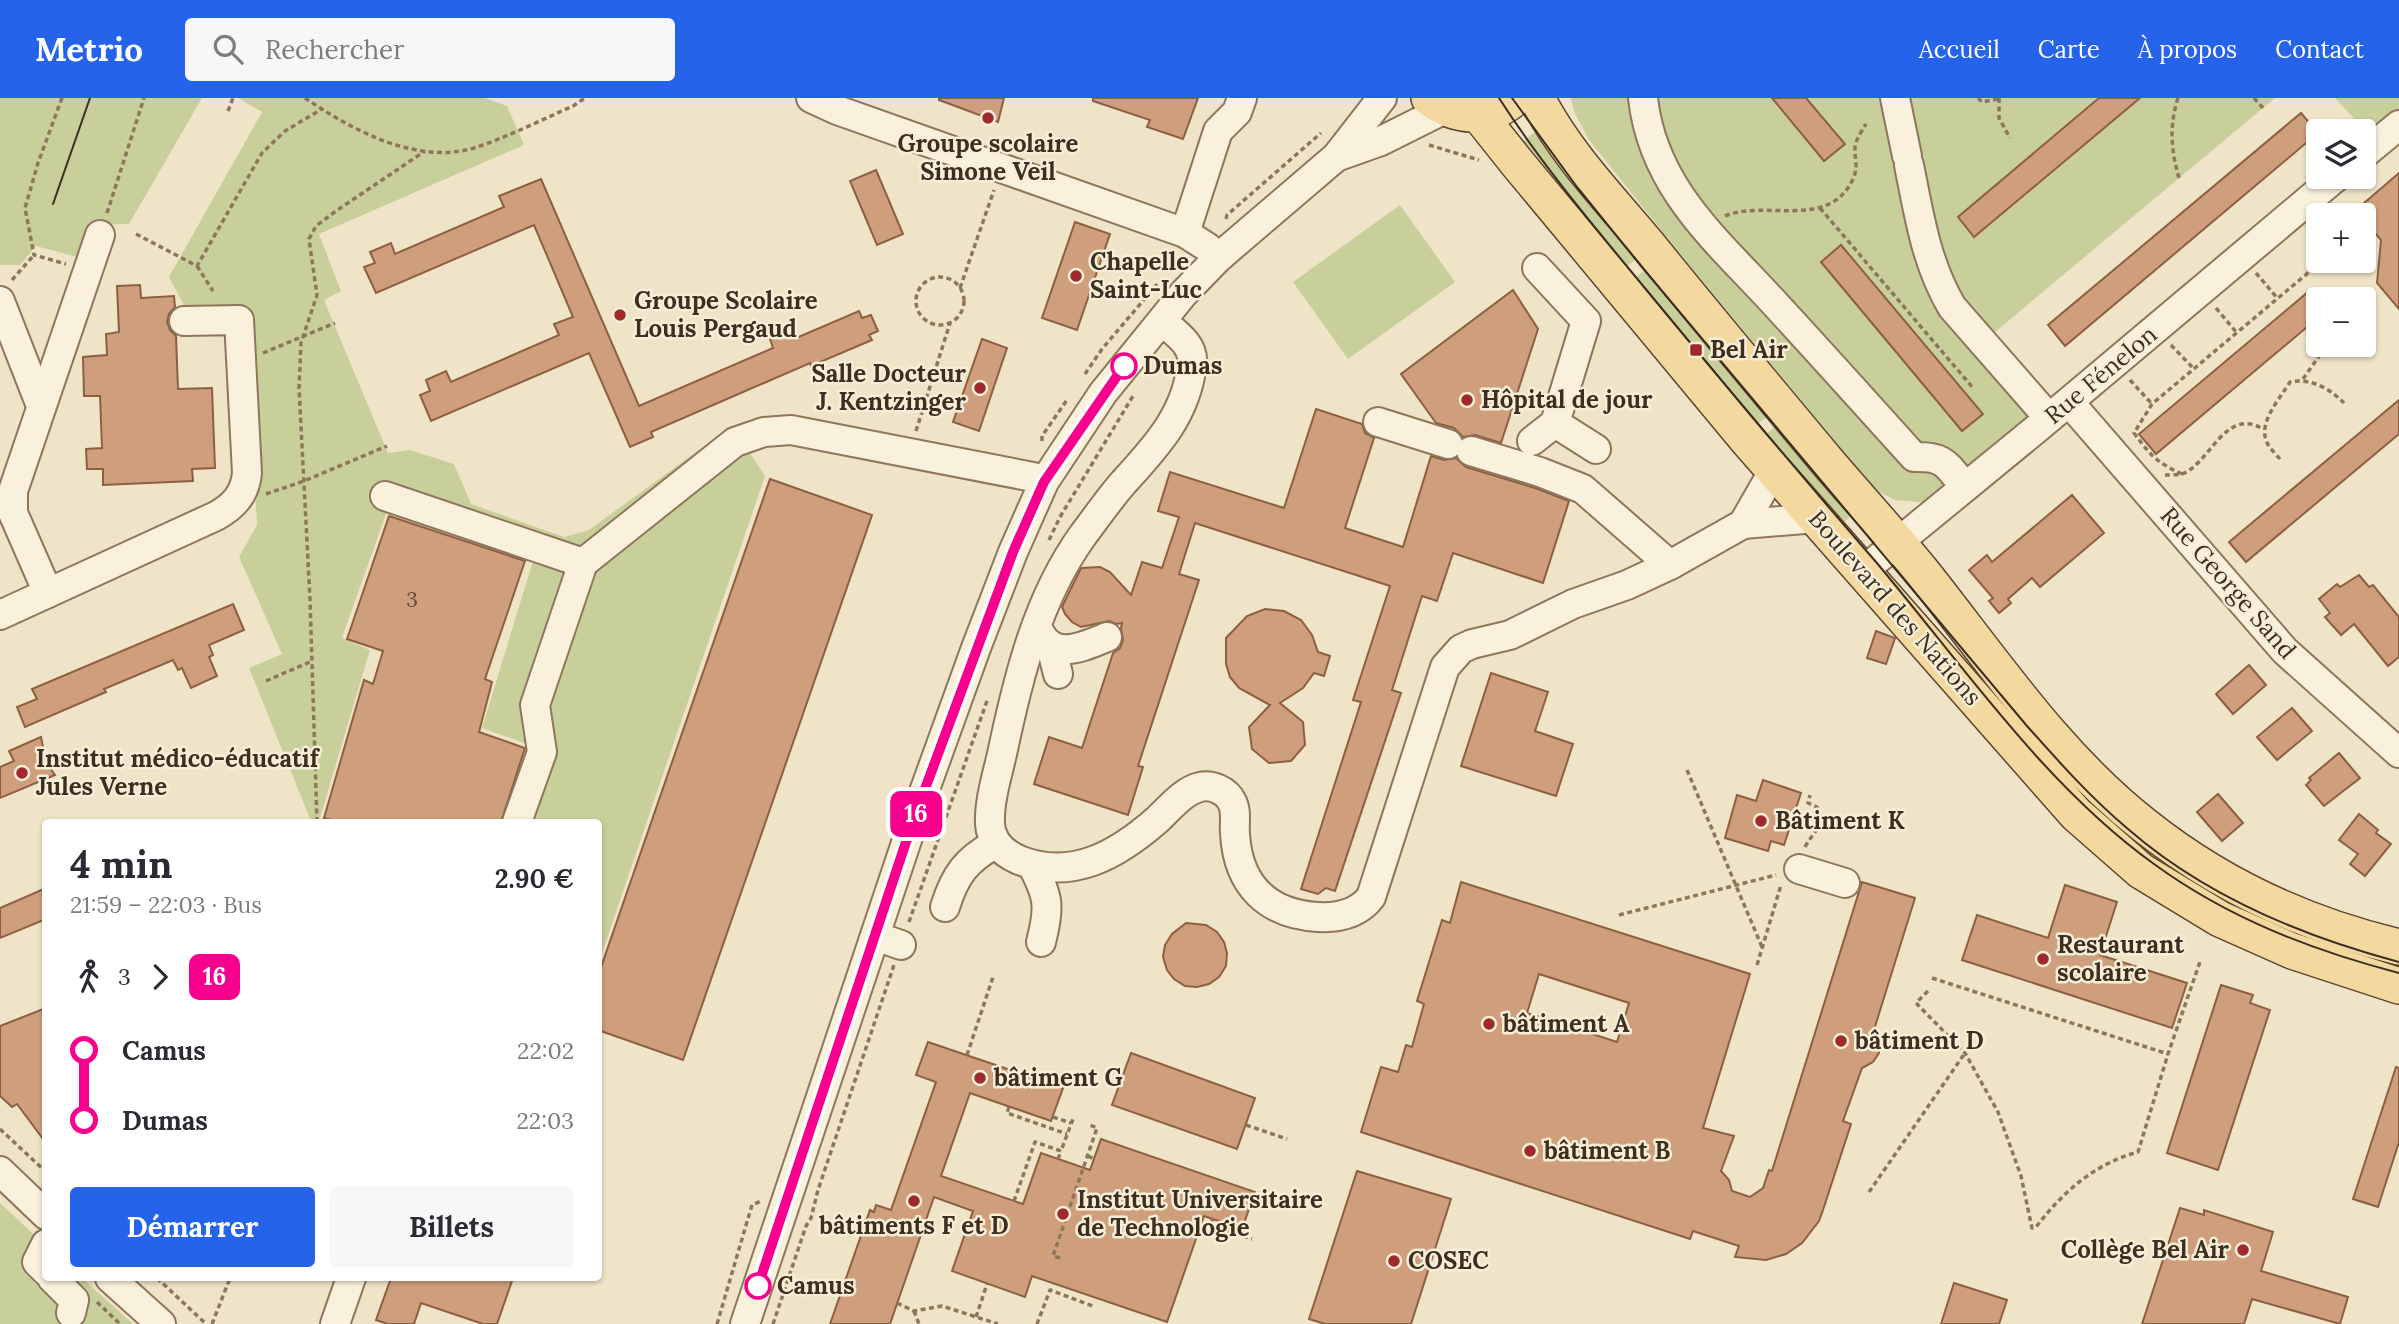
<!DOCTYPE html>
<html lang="fr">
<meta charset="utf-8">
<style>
:root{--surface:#fff;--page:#f7f7f7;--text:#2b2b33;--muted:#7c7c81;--accent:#2563eb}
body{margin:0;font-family:Lora,serif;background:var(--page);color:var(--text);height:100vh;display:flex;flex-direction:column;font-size:26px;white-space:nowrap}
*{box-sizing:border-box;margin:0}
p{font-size:23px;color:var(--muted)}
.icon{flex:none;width:38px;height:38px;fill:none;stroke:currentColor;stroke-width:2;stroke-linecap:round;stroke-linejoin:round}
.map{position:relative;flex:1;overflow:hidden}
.details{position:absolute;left:42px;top:721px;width:560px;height:462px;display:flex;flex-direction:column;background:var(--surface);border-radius:7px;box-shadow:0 2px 5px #0004}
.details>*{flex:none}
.badge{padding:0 14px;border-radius:10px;font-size:24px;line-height:46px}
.fabs{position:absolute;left:2306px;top:21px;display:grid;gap:14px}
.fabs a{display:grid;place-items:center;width:70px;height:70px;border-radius:7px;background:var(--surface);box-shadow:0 2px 5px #0004;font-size:35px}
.map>.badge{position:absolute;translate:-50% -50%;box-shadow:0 0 0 4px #fff}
.legs{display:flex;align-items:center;gap:10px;height:77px;padding:0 28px;font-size:23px}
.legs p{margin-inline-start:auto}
.head{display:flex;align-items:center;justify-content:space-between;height:119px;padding:0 28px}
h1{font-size:38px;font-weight:800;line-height:52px}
.button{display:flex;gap:14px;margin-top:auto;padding:14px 28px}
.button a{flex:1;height:80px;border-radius:7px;background:var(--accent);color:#fff;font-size:28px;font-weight:800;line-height:80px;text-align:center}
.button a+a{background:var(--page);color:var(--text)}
ul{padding:0 28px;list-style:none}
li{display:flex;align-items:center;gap:24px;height:70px;font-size:26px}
li i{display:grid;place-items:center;width:10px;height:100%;margin:0 9px;background:currentColor}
li i::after{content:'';width:18px;height:18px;margin:-9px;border:5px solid;border-radius:50%;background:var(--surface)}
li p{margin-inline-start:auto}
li:first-child i{background:linear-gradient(#0000 50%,currentColor 0)}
li:last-child i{background:linear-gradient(currentColor 50%,#0000 0)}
header{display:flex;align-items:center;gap:42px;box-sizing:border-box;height:98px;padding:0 35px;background:var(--accent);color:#fff}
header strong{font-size:33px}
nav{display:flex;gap:38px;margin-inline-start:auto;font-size:24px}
.search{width:490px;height:63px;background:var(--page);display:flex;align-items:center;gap:18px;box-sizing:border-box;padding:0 24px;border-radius:7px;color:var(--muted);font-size:26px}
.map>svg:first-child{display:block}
</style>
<header>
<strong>Metrio</strong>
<div class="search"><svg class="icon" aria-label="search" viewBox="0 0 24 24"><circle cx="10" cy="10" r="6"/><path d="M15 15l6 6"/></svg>Rechercher</div>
<nav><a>Accueil</a><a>Carte</a><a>À propos</a><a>Contact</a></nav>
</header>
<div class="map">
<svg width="2399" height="1226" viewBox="0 0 2399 1226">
<rect width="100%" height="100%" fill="#f0e4c8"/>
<!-- green -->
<g fill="#c9cf9b">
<polygon points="0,0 202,0 129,126 94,127 81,160 36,148 20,167 0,167"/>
<polygon points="238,0 485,0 507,8 524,47 319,136 341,193 324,202 388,355 410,352 454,366 471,406 564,439 589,432 732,328 765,378 599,864 598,724 525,724 549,654 482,630 533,463 387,413 342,540 370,552 320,720 311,723 249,570 282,556 239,459 257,427 246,217 189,217 169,179 262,14"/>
<polygon points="1571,0 2275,0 1983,244 2049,320 1944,406 1895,402 1875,392 1678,153 1589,42 1574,14"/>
<polygon points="2335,0 2399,0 2399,27 2377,45"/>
<polygon points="1544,27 1645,153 1618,177 1517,48"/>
<polygon points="1400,107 1455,184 1348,261 1293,184"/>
<polygon points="1647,170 1769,317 1755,328 1634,181"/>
<polygon points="1784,321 1858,412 1836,431 1758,343"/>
<polygon points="0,1105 45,1147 46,1180 82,1180 133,1226 0,1226"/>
</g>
<!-- building -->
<g fill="#cf9f7d" stroke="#8d5f41" stroke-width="2" fill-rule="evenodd">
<polygon points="939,0 1004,0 998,24 939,2"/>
<polygon points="1093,0 1198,0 1183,41 1147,29 1150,22 1093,3"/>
<polygon points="1772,0 1806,0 1845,46 1824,63"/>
<polygon points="2099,0 2140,0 1974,139 1958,119"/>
<polygon points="2301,15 2318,35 2065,248 2048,227"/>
<polygon points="876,72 903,136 877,147 850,83"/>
<polygon points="2399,75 2399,211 2377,185 2381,142 2364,122 2364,117 2360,117 2356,112"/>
<polygon points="541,81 639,308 773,250 769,238 789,230 794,241 859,213 862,220 871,217 878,233 869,237 872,242 811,268 810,265 651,334 653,339 630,349 589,255 431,323 420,297 430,293 426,282 446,273 451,284 559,237 554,226 573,219 534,127 376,195 364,169 375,165 370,154 391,145 395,156 504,109 499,98"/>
<polygon points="1075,124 1110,136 1077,232 1042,220"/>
<polygon points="1841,147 1983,316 1962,333 1821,164"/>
<polygon points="140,187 141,200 174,198 175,209 169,216 167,224 170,232 176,238 178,291 212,290 215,370 192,371 193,383 103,387 103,371 87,371 86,351 102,350 100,298 84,298 83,259 107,257 106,236 119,234 117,188"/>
<polygon points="1513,192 1538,231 1501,345 1475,337 1463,339 1454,330 1436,325 1401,276"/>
<polygon points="2308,194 2319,207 2319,219 2156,356 2139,336"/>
<polygon points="982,241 1007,250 979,333 953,324"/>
<polygon points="2399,302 2399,336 2246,464 2229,444"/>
<polygon points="1316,311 1362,326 1365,335 1374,340 1345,430 1403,449 1431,358 1444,362 1456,360 1466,369 1535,390 1569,403 1543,485 1453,455 1437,503 1422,498 1392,592 1401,595 1335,793 1326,790 1318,796 1301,791 1361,604 1353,602 1390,488 1195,425 1179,476 1199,482 1138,668 1143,669 1128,717 1034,686 1049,639 1082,650 1113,555 1120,550 1123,542 1121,530 1122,525 1117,526 1109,523 1081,529 1072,524 1065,516 1062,509 1081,470 1100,469 1110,474 1131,497 1142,464 1162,470 1179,419 1158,413 1170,374 1284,410"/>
<polygon points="770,381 872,417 683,962 598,932 598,878"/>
<polygon points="2072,397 2104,435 2040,489 2032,480 2008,501 2011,505 1999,515 1989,503 1993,500 1969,472 1987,457 1992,464"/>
<polygon points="389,418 525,463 485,581 492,584 479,634 525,650 501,724 339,724 324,720 364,582 373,586 383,553 347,541"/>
<polygon points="2359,477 2369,489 2373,487 2399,519 2399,559 2388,568 2354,526 2341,537 2325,519 2330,515 2319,501 2337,486 2340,489"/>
<polygon points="233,506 244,532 209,547 213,557 209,559 217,578 191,590 182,570 178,572 173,562 104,591 106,594 25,629 17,609 37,601 32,591"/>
<polygon points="1265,511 1284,513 1301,522 1312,537 1318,554 1330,558 1324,578 1314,575 1303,590 1280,605 1303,624 1305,647 1291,663 1269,665 1252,651 1249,629 1270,607 1239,590 1230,579 1226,566 1226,540 1247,518"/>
<polygon points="1876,533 1895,540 1886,566 1867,560"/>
<polygon points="2249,567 2266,587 2233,616 2216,596"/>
<polygon points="1491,575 1548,594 1535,633 1573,646 1556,698 1461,668"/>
<polygon points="2292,610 2312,633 2277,662 2257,639"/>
<polygon points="41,639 46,664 55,677 0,700 0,669 14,663 9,653"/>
<polygon points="2339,655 2360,680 2324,708 2306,687 2311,682 2309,680"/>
<polygon points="1763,682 1801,695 1784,747 1771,743 1768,753 1725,740 1737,697 1756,703"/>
<polygon points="2218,696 2243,725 2222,743 2197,714"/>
<polygon points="2359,716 2378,732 2376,735 2391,746 2365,778 2350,766 2358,756 2339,742"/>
<path d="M1461,784L1750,876L1703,1030L1734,1038L1721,1073L1729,1082L1732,1093L1750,1099L1763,1090L1769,1072L1772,1073L1862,784L1915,800L1873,935L1879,945V955L1873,964L1862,970L1843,1023L1851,1026L1823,1112L1819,1123L1802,1145L1786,1156L1766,1162L1735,1159L1739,1148L1693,1133L1690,1141L1361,1034L1381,969L1398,974L1406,947L1412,949L1424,906L1417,903L1442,822L1450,825ZM1539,876L1629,905L1617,944L1527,915Z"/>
<polygon points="2065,787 2117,804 2100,857 2187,885 2172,930 1962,862 1977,817 2048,840"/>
<polygon points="46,790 46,821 0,840 0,810"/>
<polygon points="1186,825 1206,827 1217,834 1224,844 1227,855 1226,868 1219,879 1209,886 1197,889 1185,888 1174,881 1167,872 1163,859 1165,847 1172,836"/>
<polygon points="2221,887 2253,897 2250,905 2270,912 2218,1072 2167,1055"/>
<polygon points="46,910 46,1045 17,1006 12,1009 0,998 0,928"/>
<polygon points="928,944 1063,990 1051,1023 970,995 941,1078 1023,1106 1041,1055 1090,1072 1101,1041 1255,1094 1242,1131 1204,1118 1167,1224 1032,1178 1025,1199 952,1173 973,1113 934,1099 890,1226 830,1226 870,1112 874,1114 876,1107 891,1112 936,984 916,977"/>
<polygon points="1131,955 1255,1000 1237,1051 1112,1007"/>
<polygon points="2396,969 2399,970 2399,1044 2378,1109 2353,1101"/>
<polygon points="1357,1073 1451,1101 1411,1226 1325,1226 1309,1221"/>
<polygon points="2180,1110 2204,1117 2204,1112 2273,1134 2261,1173 2348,1199 2340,1226 2252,1201 2244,1226 2142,1226"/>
<polygon points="391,1180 513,1180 497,1226 483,1226 421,1205 414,1226 388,1226 376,1222"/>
<polygon points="1954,1185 2007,1202 1999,1226 1941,1226"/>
</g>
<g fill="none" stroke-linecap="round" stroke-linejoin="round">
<defs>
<g id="minor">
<polyline points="811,0 837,12 1185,135 1207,149 1218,160"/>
<path d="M1643,0C1653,92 1720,145 1778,209C1824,259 1869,309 1914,359C1945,358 1946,366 1965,389"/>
<polyline points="1895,0 1907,58"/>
<polyline points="2364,56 2399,27"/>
<polyline points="1336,59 1381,43 1445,11"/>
<path d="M1909,67C1919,117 1926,165 1952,209L2049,320"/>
<polyline points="1185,135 1218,33 1237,14 1242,0"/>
<polyline points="0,203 41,308"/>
<path d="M1162,223C1174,234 1194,246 1192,265C1187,316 1156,349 1123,385C1109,401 1096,420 1083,437C1037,501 1018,580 1002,656C997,678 989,703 990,726C991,744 1003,755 1019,762C1072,783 1117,757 1157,722C1169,711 1183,693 1200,689C1212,686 1227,693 1232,704C1237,713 1234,726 1235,736C1238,787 1267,816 1318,819C1338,820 1358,816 1371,799L1445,569L1461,551L1472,546L1510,537L1573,506L1627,487L1670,467L1743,426"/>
<polyline points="2069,304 2285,553 2399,655"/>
<polyline points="1378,324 1448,346"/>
<polyline points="1555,325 1596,351"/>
<polyline points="1532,343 1555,325 1586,223 1537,170"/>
<polyline points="1471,353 1540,374 1583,391 1670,467"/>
<polyline points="1774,372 1743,426 1817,420"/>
<polyline points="385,398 583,465 735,344 764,334 791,332 1033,379 1044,384"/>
<polyline points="1863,473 2041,327 2336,79"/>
<polyline points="48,495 13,415 13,393 100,137"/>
<path d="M0,517L216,418C234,408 245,396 247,375L239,222L184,223"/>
<path d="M1037,529C1052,564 1080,550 1107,539"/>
<polyline points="1051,548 1058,576"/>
<polyline points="517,724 542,654 535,607 583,465"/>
<path d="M1032,767C1049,799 1050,809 1041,844"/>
<polyline points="1799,771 1845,785"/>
<path d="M945,809C955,777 966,762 995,746"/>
<polyline points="875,838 901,847"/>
<polyline points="0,1073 46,1117"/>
<polyline points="46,1146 37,1164 46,1173"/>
<polyline points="52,1180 74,1202 71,1215"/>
<polyline points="110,1180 161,1226"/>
<polyline points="335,1226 351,1180"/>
<polyline points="745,1226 912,727 976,550 1013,454 1044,384 1103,295 1184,195 1218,160 1336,59 1382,0"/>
</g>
<g id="major">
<path d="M1429,0C1456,20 1489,23 1515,0"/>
<path d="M1537,0C1565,55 1610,101 1649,148C1709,222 1770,295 1831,368C1862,404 1894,439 1924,476C1993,563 2056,658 2144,727C2219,787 2306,827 2399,849"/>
<polyline points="1479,17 1518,66 1749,344 2076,716 2141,773 2220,821 2292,853 2399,888"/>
</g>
</defs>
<!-- minor casing -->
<use href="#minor" stroke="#8d765c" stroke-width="32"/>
<!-- major casing -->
<use href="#major" stroke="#5b4430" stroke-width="38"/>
<!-- path -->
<g stroke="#8d765c" stroke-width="3.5" stroke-dasharray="5 3.5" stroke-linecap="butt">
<polyline points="62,0 38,65 25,110 34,157 66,166"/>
<path d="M305,0C352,32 416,67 474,50C508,39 541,22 573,8L585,0"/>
<polyline points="1978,0 1982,4 1998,1"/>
<polyline points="1999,0 1999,20 2010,40"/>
<path d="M2178,0C2169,28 2171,52 2179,80"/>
<polyline points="2254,0 2263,10"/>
<polyline points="228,13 233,0"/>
<polyline points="1429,47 1479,62"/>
<polyline points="1820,110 1973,290"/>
<polyline points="107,115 144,0"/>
<path d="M1725,118C1765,101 1829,133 1853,81C1860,66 1852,56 1856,45C1858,38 1863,31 1866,26"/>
<polyline points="1226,121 1227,117 1321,35"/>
<polyline points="136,136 197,168 262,55 285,33 322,11"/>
<polyline points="197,168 213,193"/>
<polyline points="2256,175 2278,201"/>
<circle cx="940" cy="203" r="24"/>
<polyline points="12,182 34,157"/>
<polyline points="960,190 994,92"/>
<polyline points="2216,210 2237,235"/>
<polyline points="2171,247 2194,271"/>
<polyline points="263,255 335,225"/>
<polyline points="1085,276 1102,251 1159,184"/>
<polyline points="2303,281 2327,247"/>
<polyline points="2130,282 2152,306"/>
<polyline points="916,333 950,225"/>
<polyline points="1042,343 1042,338 1067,302"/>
<path d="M2280,361C2275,355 2268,349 2266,342C2259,323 2281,299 2290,284C2311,280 2329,290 2344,305"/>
<path d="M2182,376C2156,364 2151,358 2134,335L2152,306L2315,169"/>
<path d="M2165,377C2170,377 2177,377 2182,376C2210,366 2225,308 2263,331"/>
<polyline points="266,396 304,383 387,348"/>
<polyline points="1049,442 1060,419 1133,298"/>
<polyline points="266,583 312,563"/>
<polyline points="1687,672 1762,849"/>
<polyline points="317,724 310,501 299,290 301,245 317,197 309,141 316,128 336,113 425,53"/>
<path d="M1805,749C1813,734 1826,727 1817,709L1808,705L1810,697"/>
<polyline points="1619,817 1776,777"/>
<polyline points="909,824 988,600"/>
<polyline points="1757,867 1781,787"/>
<polyline points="1932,880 2168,956"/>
<path d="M1928,893L1916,905L1965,955L1998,1014L2021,1078L2032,1130L2036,1129C2063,1094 2094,1066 2138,1054L2168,956L2201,861"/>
<polyline points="967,957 993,879"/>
<polyline points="1009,1009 1007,1015 1067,1036"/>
<polyline points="1053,1019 1071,1025"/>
<polyline points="1246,1027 1287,1041"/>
<polyline points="0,1031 46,1074"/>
<polyline points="1088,1058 1094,1061"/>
<polyline points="1058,1061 1061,1053"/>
<polyline points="1869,1094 1965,955"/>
<polyline points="1014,1103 1035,1044 1061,1053 1073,1021"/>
<polyline points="1213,1120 1210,1127 1252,1141"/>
<polyline points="1060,1160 1053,1158 1097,1030 1090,1027"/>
<polyline points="157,1180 206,1226"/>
<polyline points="97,1204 120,1226"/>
<polyline points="897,1205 914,1213 942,1208 998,1226"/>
<polyline points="914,1213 919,1226"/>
<polyline points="976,1219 987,1186"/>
<polyline points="212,1226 230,1180"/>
<polyline points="717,1226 752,1107 761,1103"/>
<polyline points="773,1226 806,1128 811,1120 818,1092 894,867"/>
<polyline points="1037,1226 1050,1192 1095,1209"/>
</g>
<!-- minor -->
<use href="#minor" stroke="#faf1dc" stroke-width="28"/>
<!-- major -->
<use href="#major" stroke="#f3d9a0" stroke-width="35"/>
<!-- tram -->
<g stroke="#3d2e20" stroke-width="2">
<path d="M1499,0C1542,67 1593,127 1644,189C1720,281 1797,373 1876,464C1962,566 2045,688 2154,766C2228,820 2311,852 2399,875"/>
<path d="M1512,0L1577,89L1641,168L2027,628C2059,664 2091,700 2128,731C2205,798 2301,838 2399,864"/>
<polyline points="53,106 90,0"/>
</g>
</g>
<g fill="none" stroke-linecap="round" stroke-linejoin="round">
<defs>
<polyline id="line-1" points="758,1188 912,726 1013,454 1044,384 1124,268"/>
</defs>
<!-- line-1 casing -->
<use href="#line-1" stroke="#fff" stroke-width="16"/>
<!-- line-1 -->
<use href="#line-1" stroke="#f6008d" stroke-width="10"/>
</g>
<!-- markers -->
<g fill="#9e2a2b" stroke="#f7eed8" stroke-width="2.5">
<circle cx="988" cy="20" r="7"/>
<circle cx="1076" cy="178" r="7"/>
<circle cx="620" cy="217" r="7"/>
<rect x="1689" y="245" width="14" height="14" rx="3.5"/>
<circle cx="980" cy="290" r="7"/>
<circle cx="1467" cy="302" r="7"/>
<circle cx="22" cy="675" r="7"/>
<circle cx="1761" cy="723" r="7"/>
<circle cx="2043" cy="861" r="7"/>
<circle cx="1489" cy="926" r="7"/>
<circle cx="1841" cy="943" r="7"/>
<circle cx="980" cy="980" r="7"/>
<circle cx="1530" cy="1053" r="7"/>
<circle cx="914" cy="1103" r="7"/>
<circle cx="1063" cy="1116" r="7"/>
<circle cx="2243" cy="1152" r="7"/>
<circle cx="1394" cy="1163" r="7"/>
</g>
<g fill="#fff" stroke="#f6008d" stroke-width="3.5">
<circle cx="1124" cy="268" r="12"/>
<circle cx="758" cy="1188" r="12"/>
</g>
<g text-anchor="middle" stroke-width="5" stroke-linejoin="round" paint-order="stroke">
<!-- number labels -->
<g font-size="21" fill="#624a37">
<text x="412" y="509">3</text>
</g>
<!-- poi labels -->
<g font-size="24" font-weight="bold" fill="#3d2e20" stroke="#f7eed8" text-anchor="start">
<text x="988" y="54" text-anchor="middle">Groupe scolaire<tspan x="988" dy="28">Simone Veil</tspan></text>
<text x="1090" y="172">Chapelle<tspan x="1090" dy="28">Saint-Luc</tspan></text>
<text x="634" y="211">Groupe Scolaire<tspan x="634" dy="28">Louis Pergaud</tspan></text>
<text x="1710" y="260">Bel Air</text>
<text x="966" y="284" text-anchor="end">Salle Docteur<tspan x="966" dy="28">J. Kentzinger</tspan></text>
<text x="1481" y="310">Hôpital de jour</text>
<text x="36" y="669">Institut médico-éducatif<tspan x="36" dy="28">Jules Verne</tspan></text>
<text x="1775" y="731">Bâtiment K</text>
<text x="2057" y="855">Restaurant<tspan x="2057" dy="28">scolaire</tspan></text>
<text x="1503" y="934">bâtiment A</text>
<text x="1855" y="951">bâtiment D</text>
<text x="994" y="988">bâtiment G</text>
<text x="1544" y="1061">bâtiment B</text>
<text x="1077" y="1110">Institut Universitaire<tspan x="1077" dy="28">de Technologie</tspan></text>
<text x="914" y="1136" text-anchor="middle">bâtiments F et D</text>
<text x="2229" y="1160" text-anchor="end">Collège Bel Air</text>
<text x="1408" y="1171">COSEC</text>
</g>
<!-- stop labels -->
<g font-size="24" font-weight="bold" fill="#3d2e20" stroke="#f7eed8" text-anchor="start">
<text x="1143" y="276">Dumas</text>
<text x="777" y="1196">Camus</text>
</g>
<!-- street labels -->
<g font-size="24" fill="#3d2e20" stroke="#f7eed8">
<text transform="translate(2101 277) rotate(-40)" y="8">Rue Fénelon</text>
<text transform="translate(2228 485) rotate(49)" y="8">Rue George Sand</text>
<text transform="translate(1895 510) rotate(49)" y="8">Boulevard des Nations</text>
</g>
</g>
</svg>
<div class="fabs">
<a><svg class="icon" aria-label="layers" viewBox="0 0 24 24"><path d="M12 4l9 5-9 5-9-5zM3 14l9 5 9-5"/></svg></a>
<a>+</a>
<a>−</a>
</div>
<b class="badge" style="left:916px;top:716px;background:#f6008d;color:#fff">16</b>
<section class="details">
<div class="head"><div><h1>4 min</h1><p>21:59 – 22:03 · Bus</p></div><b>2.90 €</b></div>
<div class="legs"><svg class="icon" aria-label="walk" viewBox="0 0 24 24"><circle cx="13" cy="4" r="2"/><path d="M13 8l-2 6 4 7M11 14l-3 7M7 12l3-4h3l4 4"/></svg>3<svg class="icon" aria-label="forward" viewBox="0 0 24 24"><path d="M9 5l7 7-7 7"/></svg><b class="badge" style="background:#f6008d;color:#fff">16</b></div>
<ul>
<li><i style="color:#f6008d"></i><b>Camus</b><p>22:02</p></li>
<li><i style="color:#f6008d"></i><b>Dumas</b><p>22:03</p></li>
</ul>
<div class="button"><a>Démarrer</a><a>Billets</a></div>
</section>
</div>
